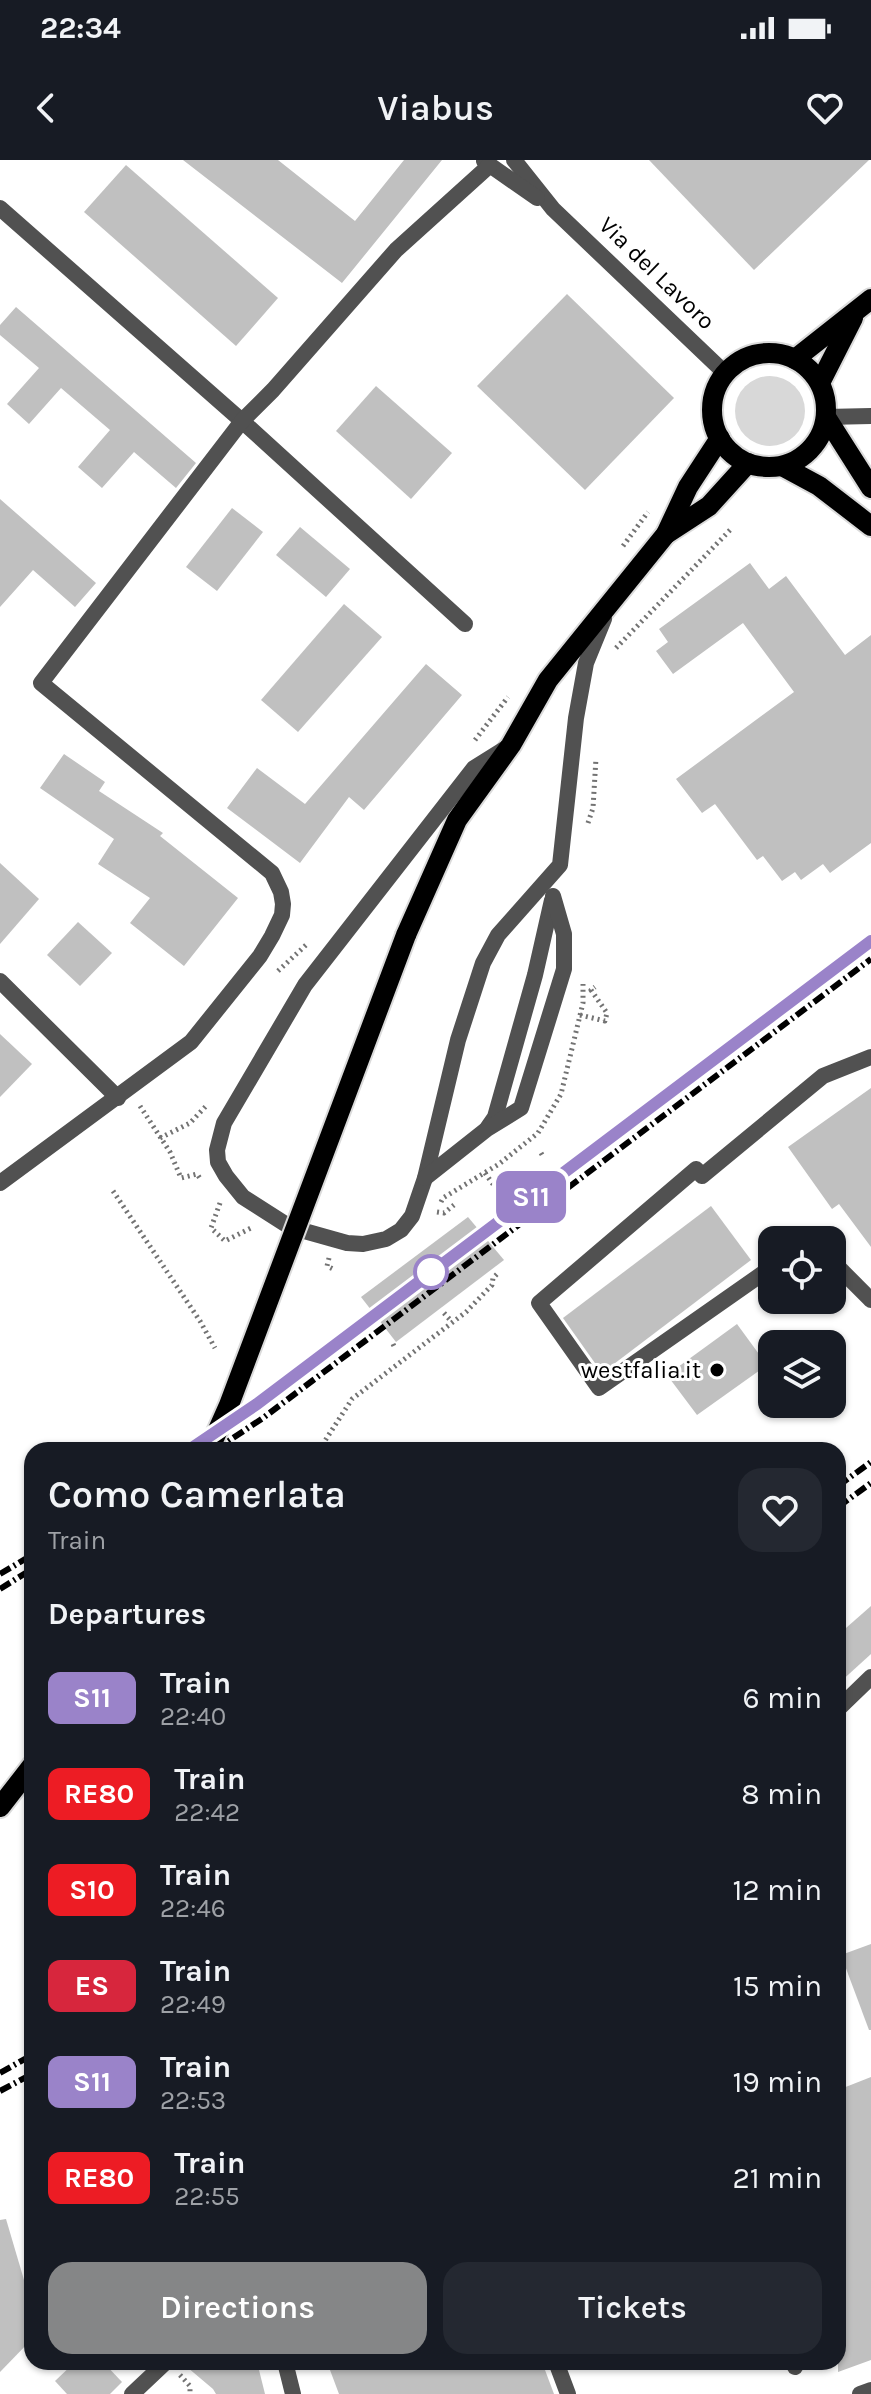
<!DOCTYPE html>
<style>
:root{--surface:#171b24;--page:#242831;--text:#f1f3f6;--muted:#9ea1a6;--accent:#858687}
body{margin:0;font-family:Karla,sans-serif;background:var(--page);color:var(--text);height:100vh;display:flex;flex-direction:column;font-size:30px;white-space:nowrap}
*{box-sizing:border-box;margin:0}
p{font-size:26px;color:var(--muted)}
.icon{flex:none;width:44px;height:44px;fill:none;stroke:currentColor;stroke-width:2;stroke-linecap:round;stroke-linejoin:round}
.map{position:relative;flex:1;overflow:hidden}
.details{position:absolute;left:24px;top:1282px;width:822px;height:928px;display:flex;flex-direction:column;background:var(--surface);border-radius:24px;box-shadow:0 2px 6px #0004}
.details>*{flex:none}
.badge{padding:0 16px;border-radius:12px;font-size:28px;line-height:52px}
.tools{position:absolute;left:758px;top:1066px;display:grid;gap:16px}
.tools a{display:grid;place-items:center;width:88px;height:88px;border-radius:16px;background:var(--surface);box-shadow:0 2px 6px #0004;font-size:40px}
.map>.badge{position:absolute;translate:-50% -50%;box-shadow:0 0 0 4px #fff}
h2{padding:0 24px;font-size:30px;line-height:72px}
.round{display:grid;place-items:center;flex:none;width:84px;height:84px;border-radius:24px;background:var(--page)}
.head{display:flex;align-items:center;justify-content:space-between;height:136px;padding:0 24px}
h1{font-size:38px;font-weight:600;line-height:60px}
.primary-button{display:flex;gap:16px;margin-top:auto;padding:16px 24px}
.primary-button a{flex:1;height:92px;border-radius:24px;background:var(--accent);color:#fff;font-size:32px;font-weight:600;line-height:92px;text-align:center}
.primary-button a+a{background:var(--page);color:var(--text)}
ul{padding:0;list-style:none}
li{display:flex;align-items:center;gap:24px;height:96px;padding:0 24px}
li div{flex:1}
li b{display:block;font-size:30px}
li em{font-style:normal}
li .badge{min-width:88px;font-weight:700;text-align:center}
.status{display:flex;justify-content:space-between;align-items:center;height:56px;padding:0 40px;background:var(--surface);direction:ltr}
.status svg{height:22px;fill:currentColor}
header{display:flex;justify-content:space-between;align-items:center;height:104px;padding:0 24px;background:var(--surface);font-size:36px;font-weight:600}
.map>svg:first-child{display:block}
</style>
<div class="status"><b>22:34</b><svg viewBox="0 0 49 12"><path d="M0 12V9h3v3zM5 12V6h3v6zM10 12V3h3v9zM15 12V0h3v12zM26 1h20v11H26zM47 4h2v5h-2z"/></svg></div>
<header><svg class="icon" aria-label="back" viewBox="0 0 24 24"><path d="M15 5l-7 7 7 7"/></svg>Viabus<svg class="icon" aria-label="heart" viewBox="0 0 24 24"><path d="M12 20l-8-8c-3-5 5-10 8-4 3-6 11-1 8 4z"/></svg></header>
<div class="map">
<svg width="871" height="2234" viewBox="0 0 871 2234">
<rect width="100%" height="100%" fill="#fff"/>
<!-- green -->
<circle fill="#d8d8d8" cx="770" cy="251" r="35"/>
<!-- building -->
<g fill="#c0c0c0">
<polygon points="183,0 278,0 355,61 404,0 442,0 342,123"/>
<polygon points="649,0 869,0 754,110"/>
<polygon points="126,5 278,138 236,186 84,52"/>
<polygon points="567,134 674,238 585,330 477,226"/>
<polygon points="16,147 196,303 176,328 134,292 102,328 78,307 110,270 61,228 29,264 7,244 39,208 0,175 0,165"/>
<polygon points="376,226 452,293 411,339 336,271"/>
<polygon points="0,339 96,423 75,447 33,410 0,447"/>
<polygon points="232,348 263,372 217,431 186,407"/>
<polygon points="300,367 350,409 326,437 276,395"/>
<polygon points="750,403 769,429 786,416 845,495 871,475 871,683 830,713 823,704 801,720 795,712 782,721 763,696 757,700 715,644 702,653 676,619 794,532 743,463 673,514 656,491 668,482 659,469"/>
<polygon points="344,444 382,477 298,572 261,540"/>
<polygon points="426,504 462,535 364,650 349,637 300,703 227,648 257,608 305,644"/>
<polygon points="64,594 105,622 99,631 163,673 160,676 238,738 184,806 130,763 150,738 98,704 114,679 40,628"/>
<polygon points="0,703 39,739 0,784"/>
<polygon points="78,762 112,793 80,826 47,795"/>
<polygon points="0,874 32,904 0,937"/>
<polygon points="871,928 871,1087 839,1044 832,1049 788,987"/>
<polygon points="711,1046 751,1100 602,1213 563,1158"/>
<polygon points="468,1057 504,1100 396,1182 361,1137"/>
<polygon points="737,1164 767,1205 697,1255 667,1215"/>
<polygon points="871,1446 871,1494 838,1524 838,1475"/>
<polygon points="871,1784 871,1870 869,1870 841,1795"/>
<polygon points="871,1917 871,2200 838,2212 838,1930"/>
<polygon points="6,2059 32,2147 32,2179 0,2212 0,2060"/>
<polygon points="75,2202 103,2202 122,2222 110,2234 67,2234 55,2221"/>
<polygon points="181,2202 257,2202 265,2234 216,2234 213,2229"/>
<polygon points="327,2202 542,2202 554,2234 339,2234"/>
</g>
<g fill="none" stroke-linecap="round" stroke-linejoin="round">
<defs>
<g id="primary">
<circle cx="769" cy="250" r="57"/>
<polyline points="795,199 871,139"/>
<polyline points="820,223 853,158"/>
<polyline points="826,257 871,328"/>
<polyline points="782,306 819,326 871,366"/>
<polyline points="666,374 709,346 748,303"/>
<polyline points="406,775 457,660 511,585 548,520 666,374 688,327 720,278"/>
<polyline points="0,1647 32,1606"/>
</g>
</defs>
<!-- primary casing -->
<use href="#primary" stroke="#dbdbdb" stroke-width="24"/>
<!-- path -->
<g stroke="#737373" stroke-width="5" stroke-dasharray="2 4" stroke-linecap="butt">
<polyline points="623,386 648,352"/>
<polyline points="616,488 732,368"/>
<polyline points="475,580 508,537"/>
<polyline points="588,663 593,648 596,598"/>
<polyline points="278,811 306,785"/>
<polyline points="580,855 605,861 607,853 591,830 595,827"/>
<polyline points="140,946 170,992 181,1018 197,1014 201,1020"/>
<polyline points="160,978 190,963 207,945"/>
<polyline points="541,993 544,998"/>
<polyline points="485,1013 495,1027"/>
<polyline points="113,1031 200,1161 215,1188"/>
<polyline points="441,1042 443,1038 499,1004 538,973 561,934 583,843 583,824"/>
<polyline points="220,1043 211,1068 225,1081 253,1067"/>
<polyline points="437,1052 444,1053 454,1045"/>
<polyline points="329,1098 327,1106 333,1109"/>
<polyline points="444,1153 452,1162"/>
<polyline points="393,1184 395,1188"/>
<polyline points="319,1290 352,1239 466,1152 492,1125 493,1118 499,1112"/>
<polyline points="180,2215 190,2226 190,2234"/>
</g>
<!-- service -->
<g stroke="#515151" stroke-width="16">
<polyline points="826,257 871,256"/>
<polyline points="242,261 465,464"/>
<polyline points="506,588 474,608 305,825 224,963 217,990 218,1002 226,1016 243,1037 290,1067 347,1083 363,1084 386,1079 401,1070 412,1056 425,1018 458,880 483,803 498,775 560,705 576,558 586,503 604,459"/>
<polyline points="0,821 118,938"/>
<polyline points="488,967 495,957 535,815 552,740"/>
<polyline points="425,1018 487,969 521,948 564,809 564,774 553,736"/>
<polyline points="832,1101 871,1140"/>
<polyline points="772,1107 599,1228 539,1143 696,1009 702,1016 823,916 871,897"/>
<polyline points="556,2202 568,2234"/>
<polyline points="793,2202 795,2207"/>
<polyline points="860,2234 871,2230"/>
</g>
<!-- minor -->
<g stroke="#515151" stroke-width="16">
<polyline points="514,0 553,49 726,214"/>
<polyline points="484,1 537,38"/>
<polyline points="0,48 242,261"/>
<polyline points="0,1023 191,882 260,796 272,776 282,755 283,744 281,732 272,713 41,523 242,261 273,230 396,90 489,6"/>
<polyline points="838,1549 871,1517"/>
<polyline points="285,2202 293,2234"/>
<polyline points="132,2234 166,2202"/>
</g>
<!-- primary -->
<use href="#primary" stroke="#000" stroke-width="20"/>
<!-- rail -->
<g stroke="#000" stroke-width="6" stroke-dasharray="12 4 2 4" stroke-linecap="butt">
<polyline points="189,1290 257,1244 871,781"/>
<polyline points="215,1290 263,1258 871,799"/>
<polyline points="838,1326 871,1302"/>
<polyline points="838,1347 871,1323"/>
<polyline points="0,1414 32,1395"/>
<polyline points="0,1429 32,1409"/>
<polyline points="0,1913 32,1895"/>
<polyline points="0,1931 32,1914"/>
</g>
<defs>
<polyline id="primary-bridge" points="209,1290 229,1245 406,775"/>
</defs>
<!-- primary-bridge casing -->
<use href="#primary-bridge" stroke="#dbdbdb" stroke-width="24" stroke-linecap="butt"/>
<!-- primary-bridge -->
<use href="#primary-bridge" stroke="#000" stroke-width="20"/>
</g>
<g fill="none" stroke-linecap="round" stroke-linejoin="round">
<defs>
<polyline id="line" points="189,1290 257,1244 871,781"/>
</defs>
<!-- line casing -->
<use href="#line" stroke="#fff" stroke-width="18"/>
<!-- line -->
<use href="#line" stroke="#9a83c9" stroke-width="12"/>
</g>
<!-- markers -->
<circle fill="#fff" stroke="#9a83c9" stroke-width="4" cx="431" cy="1112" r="16"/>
<circle fill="#000" stroke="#fff" stroke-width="3" cx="717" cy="1210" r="8"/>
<g text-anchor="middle" stroke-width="6" stroke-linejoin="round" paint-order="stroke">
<!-- street labels -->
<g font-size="24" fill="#000" stroke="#fff">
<text transform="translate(657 113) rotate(44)" y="8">Via del Lavoro</text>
</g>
<!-- poi labels -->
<g font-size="24" fill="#000" stroke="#fff" text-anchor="end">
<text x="701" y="1218">westfalia.it</text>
</g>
</g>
</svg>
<div class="tools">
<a><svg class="icon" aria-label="locate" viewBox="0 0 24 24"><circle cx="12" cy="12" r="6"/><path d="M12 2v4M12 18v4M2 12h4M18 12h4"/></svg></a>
<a><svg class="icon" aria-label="layers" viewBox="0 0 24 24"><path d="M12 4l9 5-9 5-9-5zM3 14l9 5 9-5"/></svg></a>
</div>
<b class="badge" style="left:531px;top:1037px;background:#9a83c9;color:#fff">S11</b>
<section class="details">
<div class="head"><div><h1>Como Camerlata</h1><p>Train</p></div><a class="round"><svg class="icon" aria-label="heart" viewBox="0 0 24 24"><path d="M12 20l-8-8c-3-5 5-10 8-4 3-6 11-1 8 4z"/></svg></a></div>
<h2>Departures</h2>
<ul>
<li><span class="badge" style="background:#9a83c9;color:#fff">S11</span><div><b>Train</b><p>22:40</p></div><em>6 min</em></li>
<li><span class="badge" style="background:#ed1c24;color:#fff">RE80</span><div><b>Train</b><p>22:42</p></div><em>8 min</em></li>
<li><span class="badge" style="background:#ed1c24;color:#fff">S10</span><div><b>Train</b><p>22:46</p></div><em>12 min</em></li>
<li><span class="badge" style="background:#d7263d;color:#fff">ES</span><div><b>Train</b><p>22:49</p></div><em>15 min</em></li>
<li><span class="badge" style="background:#9a83c9;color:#fff">S11</span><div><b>Train</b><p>22:53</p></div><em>19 min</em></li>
<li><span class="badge" style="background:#ed1c24;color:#fff">RE80</span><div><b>Train</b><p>22:55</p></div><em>21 min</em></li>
</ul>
<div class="primary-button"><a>Directions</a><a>Tickets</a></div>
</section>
</div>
